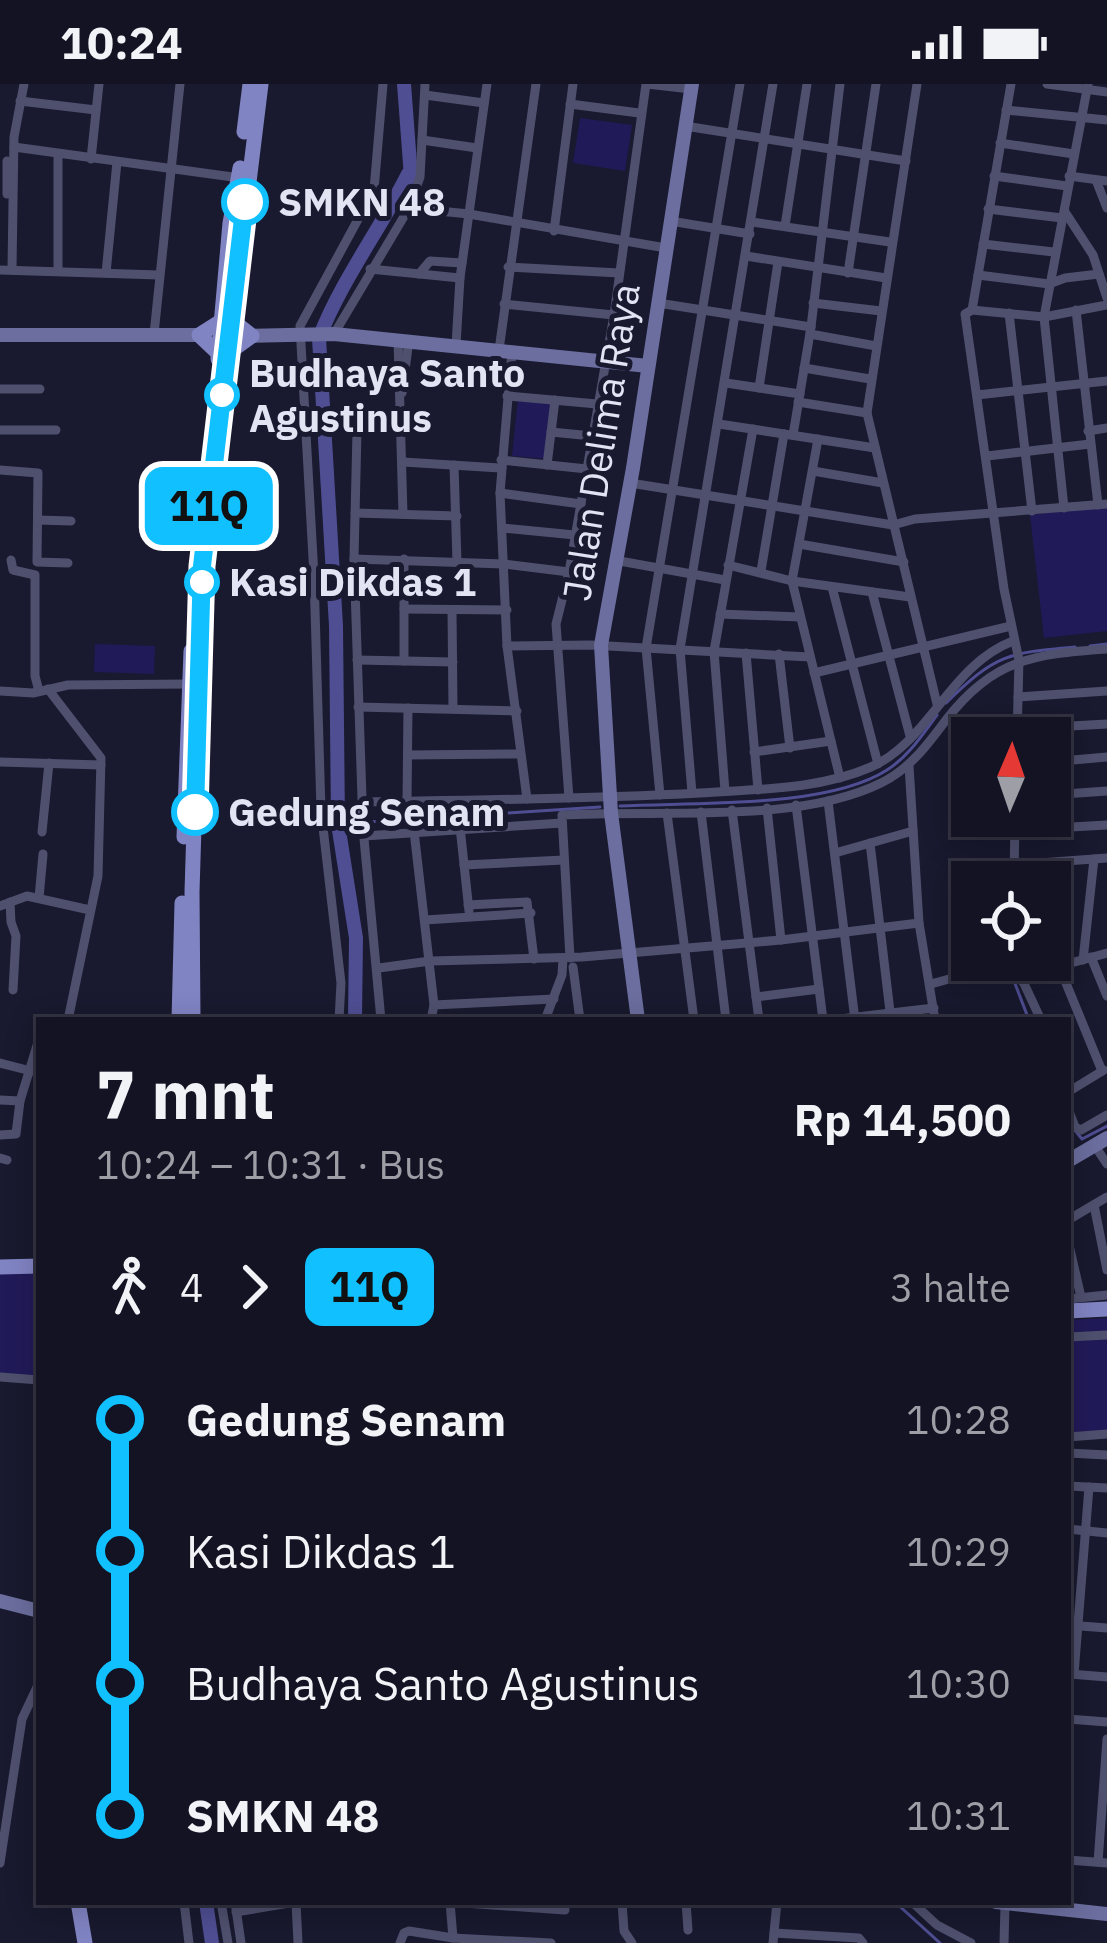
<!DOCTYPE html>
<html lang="id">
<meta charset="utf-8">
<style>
:root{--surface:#131323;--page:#202030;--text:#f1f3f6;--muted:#9d9ea6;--line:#323241}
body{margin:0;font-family:"IBM Plex Sans",sans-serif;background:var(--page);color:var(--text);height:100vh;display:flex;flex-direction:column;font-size:45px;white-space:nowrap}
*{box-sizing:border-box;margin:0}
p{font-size:39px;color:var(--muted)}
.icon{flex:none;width:66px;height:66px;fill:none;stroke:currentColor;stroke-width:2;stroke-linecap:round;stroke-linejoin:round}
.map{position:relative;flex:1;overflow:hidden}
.details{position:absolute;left:36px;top:933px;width:1035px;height:888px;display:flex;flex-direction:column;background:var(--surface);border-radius:0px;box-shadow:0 6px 30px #0003,0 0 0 3px var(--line)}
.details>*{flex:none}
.badge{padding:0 24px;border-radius:18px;font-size:42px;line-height:78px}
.needle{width:78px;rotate:2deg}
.buttons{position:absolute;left:951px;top:633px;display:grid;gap:24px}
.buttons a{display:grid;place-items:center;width:120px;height:120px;border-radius:0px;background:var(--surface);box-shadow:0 6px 30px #0003,0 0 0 3px var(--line);font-size:60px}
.map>.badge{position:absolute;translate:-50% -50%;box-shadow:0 0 0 6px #fff}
.legs{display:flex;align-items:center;gap:18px;height:132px;padding:0 60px;font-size:39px}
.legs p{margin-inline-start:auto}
.headline{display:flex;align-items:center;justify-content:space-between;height:204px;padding:0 60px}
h1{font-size:66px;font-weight:800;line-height:90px}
ul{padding:0 60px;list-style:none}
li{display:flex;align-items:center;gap:42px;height:132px;font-size:45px}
li i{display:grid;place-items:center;width:18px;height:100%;margin:0 15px;background:currentColor}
li i::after{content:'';width:30px;height:30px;margin:-15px;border:9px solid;border-radius:50%;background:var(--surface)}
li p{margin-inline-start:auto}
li:first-child i{background:linear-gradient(#0000 50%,currentColor 0)}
li:last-child i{background:linear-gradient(currentColor 50%,#0000 0)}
.status{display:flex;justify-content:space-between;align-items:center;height:84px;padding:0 60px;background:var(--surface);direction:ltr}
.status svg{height:33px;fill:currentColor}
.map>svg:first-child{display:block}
</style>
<div class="status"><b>10:24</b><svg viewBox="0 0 49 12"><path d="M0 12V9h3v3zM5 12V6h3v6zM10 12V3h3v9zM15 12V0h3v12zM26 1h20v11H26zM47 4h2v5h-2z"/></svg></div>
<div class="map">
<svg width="1107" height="1859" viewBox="0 0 1107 1859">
<rect width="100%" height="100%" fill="#19192f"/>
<!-- green -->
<g fill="#211a59">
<polygon points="580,34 632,41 625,87 573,79"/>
<polygon points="518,314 553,317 547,375 512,372"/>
<polygon points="1107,422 1107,547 1044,554 1030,431"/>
<polygon points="95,560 155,562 154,590 94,588"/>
<polygon points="39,1182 39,1296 0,1293 0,1183"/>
<polygon points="1107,1234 1107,1350 1068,1353 1068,1236"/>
</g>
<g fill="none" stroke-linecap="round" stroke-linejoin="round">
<!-- stream -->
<g stroke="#4f4e93" stroke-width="3">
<polyline points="1090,562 1107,560"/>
<path d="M946,619C996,570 1007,569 1075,563"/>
<path d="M620,722C693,718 826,725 887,686C909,672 922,651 937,631"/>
<polyline points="368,738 600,723"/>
<polyline points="338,740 358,739"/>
<polyline points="1009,798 1010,776"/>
<polyline points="1009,884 1029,936"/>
<polyline points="1074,1045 1082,1055 1107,1042"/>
<polyline points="895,1818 940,1859"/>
</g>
<!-- river -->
<g stroke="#4f4e93" stroke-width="14">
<path d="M355,936L356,854L338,740L336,542L319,254C342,195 380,146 408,90L411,93L404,0"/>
<polyline points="206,1818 212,1859"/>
</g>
<!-- street -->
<g stroke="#4e506e" stroke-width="9">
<polyline points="647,0 691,5"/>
<polyline points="917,0 867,329 937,620"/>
<polyline points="1047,0 1107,8"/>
<polyline points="425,11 484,19"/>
<polyline points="20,17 96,26"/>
<polyline points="570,20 639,29"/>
<polyline points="1006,26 1107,36"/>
<polyline points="685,42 906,77"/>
<polyline points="422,56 477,64"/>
<polyline points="1000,59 1074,70"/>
<polyline points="14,63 240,94"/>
<polyline points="91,75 99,0"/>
<polyline points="994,92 1067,102"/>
<polyline points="1069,92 1107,97"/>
<polyline points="1096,96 1107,124"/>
<polyline points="7,110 7,77"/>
<polyline points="409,124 469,130 666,164"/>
<polyline points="988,125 1062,134"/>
<polyline points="1065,128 1093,171 1107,214"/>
<polyline points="670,137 750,150"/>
<polyline points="752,138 890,158"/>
<polyline points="785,142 807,0"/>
<polyline points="554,147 573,0"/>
<polyline points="983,160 1054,168"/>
<polyline points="746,172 886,194"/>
<polyline points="508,183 619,189"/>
<polyline points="12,185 14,53 24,0"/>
<polyline points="370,185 460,194"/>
<polyline points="0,186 159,191"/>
<polyline points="58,187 58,70"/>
<polyline points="106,189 117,78"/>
<polyline points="848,189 876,0"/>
<polyline points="419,190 430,177 462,179"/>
<polyline points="978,191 1049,200 1065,194 1099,190"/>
<polyline points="658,219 811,243"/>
<polyline points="813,219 881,227"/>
<polyline points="504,220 614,231"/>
<polyline points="972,226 1011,0"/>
<polyline points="1076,226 1098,421"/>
<polyline points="1009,229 1032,427"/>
<polyline points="154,250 180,0"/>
<polyline points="334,250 409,124 420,93 425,0"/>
<polyline points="810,250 876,262"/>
<polyline points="398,256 403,430"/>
<polyline points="456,261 460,194 487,0"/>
<polyline points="499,266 536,0"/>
<polyline points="512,267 500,409 507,562 527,715"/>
<polyline points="804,284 870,295"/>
<polyline points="726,299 800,310"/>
<polyline points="759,304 778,178"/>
<polyline points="0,305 40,305"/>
<polyline points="402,309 409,256"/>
<polyline points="977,311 1107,297"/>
<polyline points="507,312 597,320"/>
<polyline points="798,318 867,329"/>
<polyline points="719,340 875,364"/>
<polyline points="0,346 56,346"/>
<polyline points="1088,347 1107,344"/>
<polyline points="551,348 592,352"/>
<polyline points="793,351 811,243 840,0"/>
<polyline points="818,355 792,497 840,694"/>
<polyline points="987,372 1090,360"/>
<polyline points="501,376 587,385"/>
<polyline points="403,378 500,384"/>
<polyline points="454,381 457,478"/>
<polyline points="547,381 555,316"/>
<polyline points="0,386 38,389 37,478 68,479"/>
<polyline points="813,387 883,399"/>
<polyline points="630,399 893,441 915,435 1107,420"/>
<polyline points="500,409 581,420"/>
<polyline points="1064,424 1044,233 1088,0"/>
<polyline points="355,429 457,432"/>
<polyline points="38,436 71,437"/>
<polyline points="502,444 575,451"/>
<polyline points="799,460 904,478"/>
<polyline points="354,475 504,480 569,488"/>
<polyline points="404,475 404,577"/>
<polyline points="11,476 13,486 35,491 35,592 39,607"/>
<polyline points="614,476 725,496"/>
<polyline points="728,481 792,497 910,513"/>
<polyline points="761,487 784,350"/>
<polyline points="832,503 878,680"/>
<polyline points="872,508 910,652"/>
<polyline points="404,525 507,526"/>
<polyline points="452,526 453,625"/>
<polyline points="720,530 800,533"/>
<polyline points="507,562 590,561 810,573"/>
<polyline points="746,569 758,706"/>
<polyline points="779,570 790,664"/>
<polyline points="357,576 453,578"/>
<polyline points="814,589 1011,542"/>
<polyline points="48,605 101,674 98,792 68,936"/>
<polyline points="0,607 33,609 68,601 189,600"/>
<polyline points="1018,613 1107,607"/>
<polyline points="358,623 517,627"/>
<polyline points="1017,645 1107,640"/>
<polyline points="1017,654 1019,576 1004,505 965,230 972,226 1044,233 1107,221"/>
<polyline points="754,668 831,657"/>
<polyline points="408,671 520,670"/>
<polyline points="0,678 101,681"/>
<polyline points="1050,678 1107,673"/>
<polyline points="909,682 919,839 935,936"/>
<polyline points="725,707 714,567 753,345"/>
<polyline points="692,709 680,565 773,0"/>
<polyline points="660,711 646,564 740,0"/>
<polyline points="1050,711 1107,707"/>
<polyline points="569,714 556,540 569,488 614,231 646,0"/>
<polyline points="407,717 408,624"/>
<polyline points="828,717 855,936"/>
<path d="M362,718C475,716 588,715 700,709C757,705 818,706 871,683C930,657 950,581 1013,557"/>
<polyline points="796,721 823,936"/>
<polyline points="767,724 781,856"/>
<polyline points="732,726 759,936"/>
<polyline points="701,728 726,936"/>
<polyline points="667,729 694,936"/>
<polyline points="460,743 469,827"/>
<polyline points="1015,746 1107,741"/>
<polyline points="414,747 434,921 431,936"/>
<polyline points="42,748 49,679"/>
<polyline points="364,752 562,739"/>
<polyline points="870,759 891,936"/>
<polyline points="835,769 913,747"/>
<polyline points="464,781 564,776"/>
<polyline points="1014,781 1107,774"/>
<polyline points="1014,798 1015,732"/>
<polyline points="39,814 43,770"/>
<polyline points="10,818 11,838 16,852 13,906"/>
<polyline points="468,821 527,818 534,875"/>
<polyline points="0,822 27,812 90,826"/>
<polyline points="425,836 531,829"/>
<polyline points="1091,873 1107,912"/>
<path d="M570,874L562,731C657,725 796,741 881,699C910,685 928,660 946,636C993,575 1034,570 1107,565"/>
<polyline points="1013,876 1041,936"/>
<polyline points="1050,876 1059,778"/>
<polyline points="1083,876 1094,775"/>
<polyline points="1059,882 1102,987"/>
<polyline points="573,883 580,936"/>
<polyline points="379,884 430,877 582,873 781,856 919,839"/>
<polyline points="1023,898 1049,885 1107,869"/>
<polyline points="931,900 1014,877"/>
<polyline points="756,913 819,905"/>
<polyline points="434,921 554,915"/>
<polyline points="339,936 341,899 321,726 314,492 300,242 374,106 383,0"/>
<polyline points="381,936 363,744 354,475 357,347 365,339 403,339"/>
<polyline points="545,936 562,891 563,874"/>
<polyline points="831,936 934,924"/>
<polyline points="0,979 31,987"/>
<polyline points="1068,1008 1104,986"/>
<polyline points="0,1016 20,1017"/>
<polyline points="1068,1025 1075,1043 1081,1046 1107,1031"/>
<polyline points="0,1051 16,1050 20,1017 39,955"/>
<polyline points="1095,1062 1107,1080"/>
<polyline points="0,1074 7,1076"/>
<polyline points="1094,1121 1107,1186"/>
<polyline points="1068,1136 1107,1113"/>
<polyline points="1068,1157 1081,1213"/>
<polyline points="1068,1215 1107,1211"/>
<polyline points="1068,1253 1107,1251"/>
<polyline points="0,1293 39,1296"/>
<polyline points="1068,1353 1107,1350"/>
<polyline points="1068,1369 1107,1371"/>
<polyline points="1068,1402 1107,1404"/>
<polyline points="1068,1445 1107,1449"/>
<polyline points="1068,1541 1107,1544"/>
<polyline points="1070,1590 1107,1593"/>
<polyline points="1074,1590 1089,1403"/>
<polyline points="1068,1635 1107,1638"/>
<polyline points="1068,1656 1070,1635"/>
<polyline points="1068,1776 1107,1779"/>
<polyline points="1098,1778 1107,1655"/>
<polyline points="0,1779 22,1635 39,1599"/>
<polyline points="184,1818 189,1859"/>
<polyline points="221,1818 228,1859"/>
<polyline points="235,1818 241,1859"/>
<polyline points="296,1818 298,1859"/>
<polyline points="450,1818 565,1826"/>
<polyline points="450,1818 453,1854"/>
<polyline points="622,1818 624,1847 632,1859"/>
<polyline points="686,1818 688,1846"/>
<polyline points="912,1818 937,1841 971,1859"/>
<polyline points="236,1828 295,1818"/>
<polyline points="774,1849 859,1854 863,1859"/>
<polyline points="400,1859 404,1849 409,1847 453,1854 551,1859"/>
<polyline points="773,1859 777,1818"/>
<polyline points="1004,1859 1005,1821"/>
</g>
<!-- secondary -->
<g stroke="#6b6e9e" stroke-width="14">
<polyline points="0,251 205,251"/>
<polyline points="245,252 334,250 648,282"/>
<polyline points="638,936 611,729 601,561 633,384 692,0"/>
<polyline points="1068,1077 1107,1054"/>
<polyline points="0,1517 39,1527"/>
<polyline points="996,1818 1107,1830"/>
</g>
<!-- primary -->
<g stroke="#8184c3" stroke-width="15">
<polyline points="244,48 250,0"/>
<polyline points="218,269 199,251 221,237"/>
<polyline points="227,270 252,252 233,237"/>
<polyline points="218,275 230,139 240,84"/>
<polyline points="184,753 191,567"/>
<polyline points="179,936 182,819"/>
<polyline points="193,936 192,808 202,482 261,0"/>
<polyline points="0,1183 39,1182"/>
<polyline points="1068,1227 1107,1225"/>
<polyline points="78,1818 85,1859"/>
</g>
</g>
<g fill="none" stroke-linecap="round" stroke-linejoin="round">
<defs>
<polyline id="line-1" points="195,728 202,482 245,118"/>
</defs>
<!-- line-1 casing -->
<use href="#line-1" stroke="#fff" stroke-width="27"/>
<!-- line-1 -->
<use href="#line-1" stroke="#11c0ff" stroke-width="18"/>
</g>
<!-- markers -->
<g fill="#fff" stroke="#11c0ff" stroke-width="6">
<circle cx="245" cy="118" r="21"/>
<circle cx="222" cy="311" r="15"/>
<circle cx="202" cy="498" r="15"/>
<circle cx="195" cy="728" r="21"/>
</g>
<g text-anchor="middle" stroke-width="10" stroke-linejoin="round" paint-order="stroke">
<!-- stop labels -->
<g font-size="39" font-weight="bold" fill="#e2e4f4" stroke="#19192f" text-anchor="start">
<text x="278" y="132">SMKN 48</text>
<text x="249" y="303">Budhaya Santo<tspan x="249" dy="45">Agustinus</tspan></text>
<text x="229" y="512">Kasi Dikdas 1</text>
<text x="228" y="742">Gedung Senam</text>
</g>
<!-- street labels -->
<g font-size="39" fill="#e2e4f4" stroke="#19192f">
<text transform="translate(601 358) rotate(-81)" y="14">Jalan Delima Raya</text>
</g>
</g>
</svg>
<div class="buttons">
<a><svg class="needle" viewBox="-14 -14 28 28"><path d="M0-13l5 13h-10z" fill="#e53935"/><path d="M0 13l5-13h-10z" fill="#9d9ea6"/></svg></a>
<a><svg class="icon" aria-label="locate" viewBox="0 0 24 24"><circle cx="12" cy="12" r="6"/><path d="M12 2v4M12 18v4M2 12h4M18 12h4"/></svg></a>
</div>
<b class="badge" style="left:209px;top:422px;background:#11c0ff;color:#111">11Q</b>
<section class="details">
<div class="headline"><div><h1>7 mnt</h1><p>10:24 – 10:31 · Bus</p></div><b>Rp 14,500</b></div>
<div class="legs"><svg class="icon" aria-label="walk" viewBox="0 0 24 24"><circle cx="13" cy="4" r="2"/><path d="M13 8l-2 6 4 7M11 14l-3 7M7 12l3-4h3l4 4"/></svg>4<svg class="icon" aria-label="forward" viewBox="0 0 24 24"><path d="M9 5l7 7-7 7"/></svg><b class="badge" style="background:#11c0ff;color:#111">11Q</b><p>3 halte</p></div>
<ul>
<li><i style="color:#11c0ff"></i><b>Gedung Senam</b><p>10:28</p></li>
<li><i style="color:#11c0ff"></i><span>Kasi Dikdas 1</span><p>10:29</p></li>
<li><i style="color:#11c0ff"></i><span>Budhaya Santo Agustinus</span><p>10:30</p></li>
<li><i style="color:#11c0ff"></i><b>SMKN 48</b><p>10:31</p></li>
</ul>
</section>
</div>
